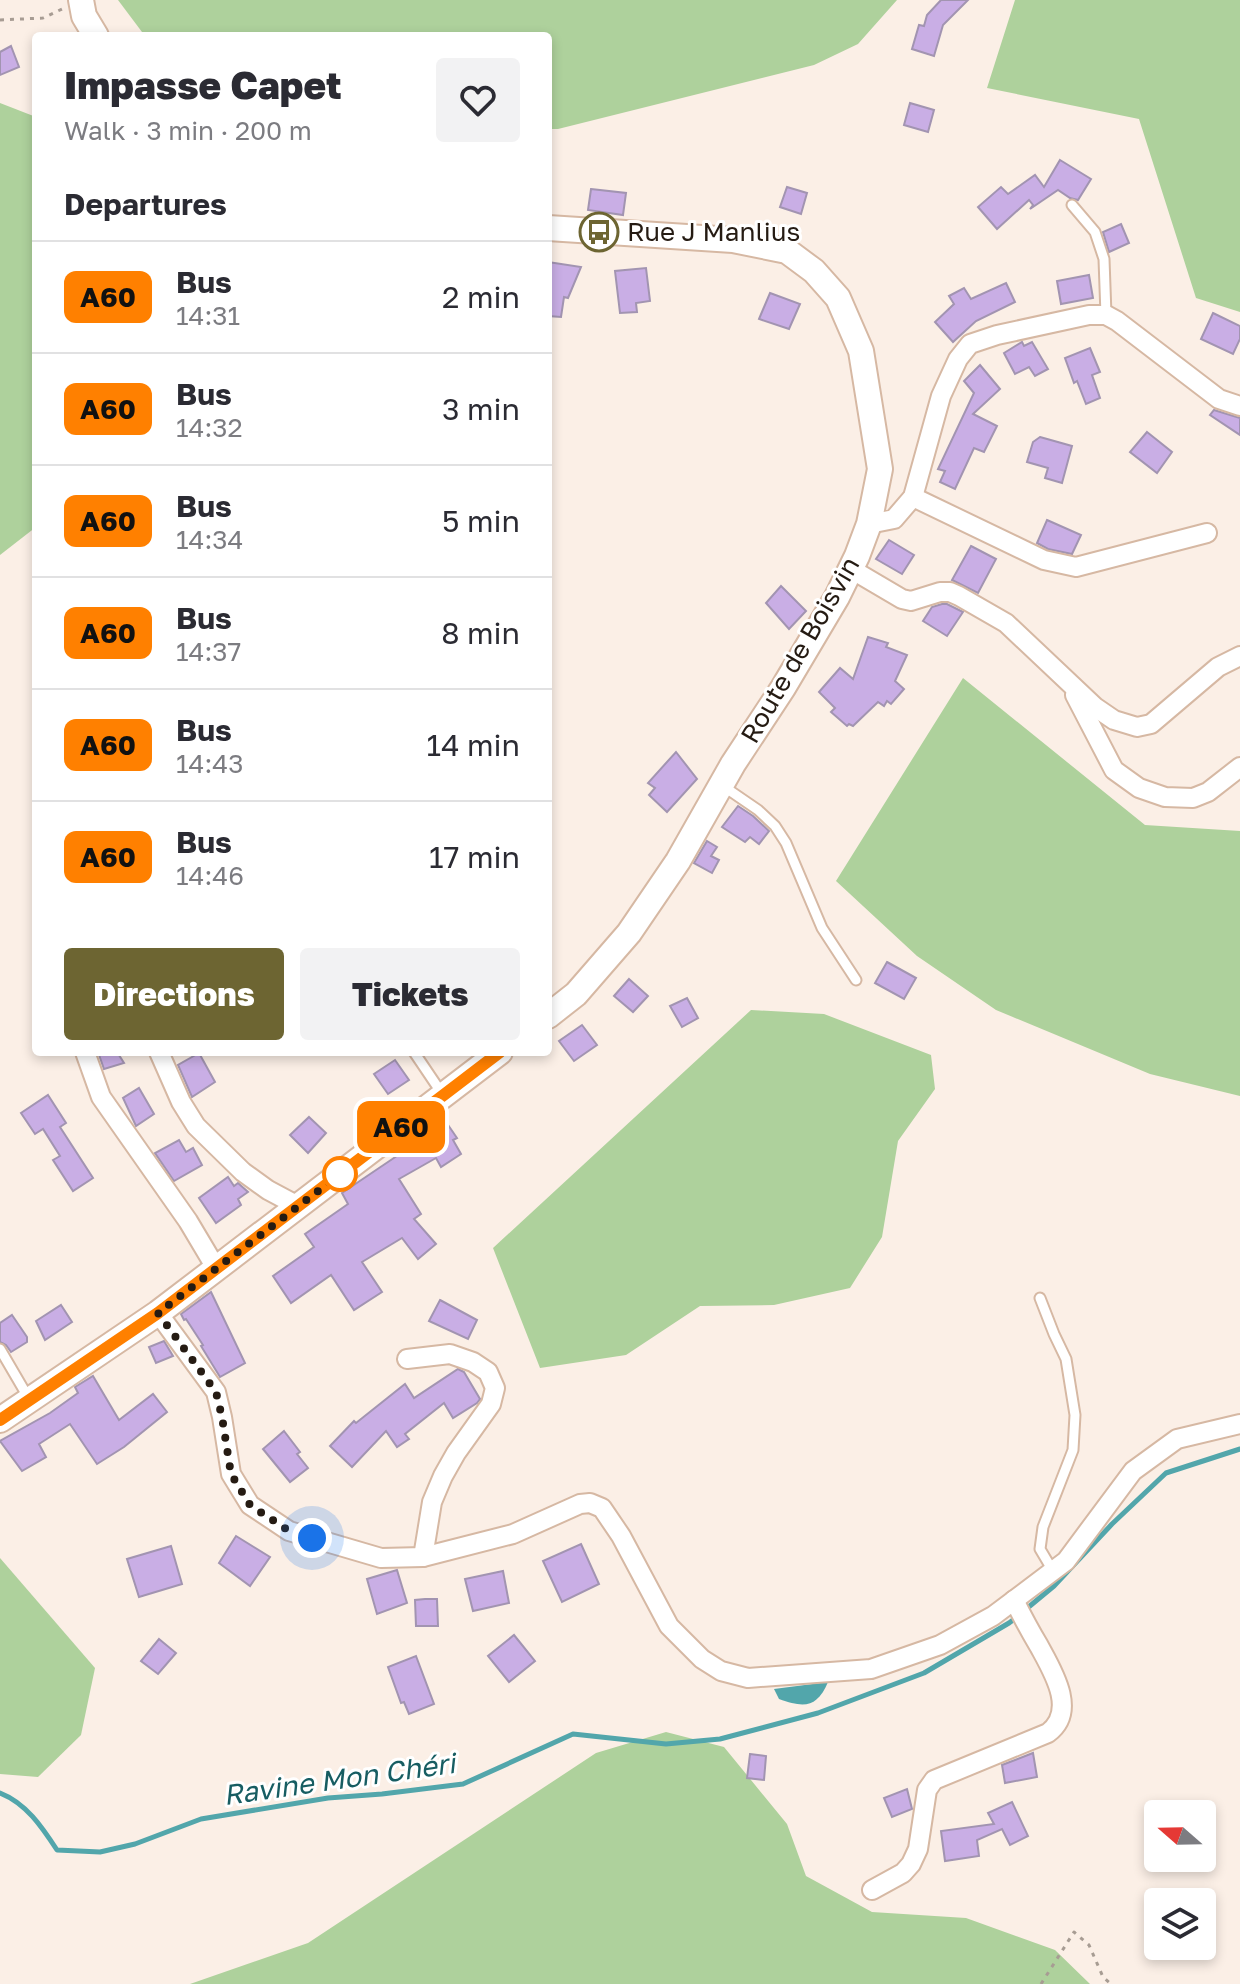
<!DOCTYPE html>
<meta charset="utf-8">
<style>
:root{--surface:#fff;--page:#f2f2f3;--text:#2b2b33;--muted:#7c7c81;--line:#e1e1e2;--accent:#6d6532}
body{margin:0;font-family:"Golos Text",sans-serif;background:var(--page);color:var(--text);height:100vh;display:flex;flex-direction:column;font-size:30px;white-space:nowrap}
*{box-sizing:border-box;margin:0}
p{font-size:26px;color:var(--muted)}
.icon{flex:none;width:44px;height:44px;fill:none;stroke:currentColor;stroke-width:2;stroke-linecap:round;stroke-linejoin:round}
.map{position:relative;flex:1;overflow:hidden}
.drawer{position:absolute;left:32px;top:32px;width:520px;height:1024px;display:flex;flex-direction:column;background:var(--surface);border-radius:8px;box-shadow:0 4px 12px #0003}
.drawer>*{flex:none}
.badge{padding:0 16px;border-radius:12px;font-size:28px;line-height:52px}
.needle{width:52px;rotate:290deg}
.tools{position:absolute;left:1144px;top:1800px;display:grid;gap:16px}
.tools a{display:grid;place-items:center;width:72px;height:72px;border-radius:8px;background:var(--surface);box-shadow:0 4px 12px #0003;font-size:40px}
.you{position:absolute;width:40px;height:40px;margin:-20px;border:6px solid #fff;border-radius:50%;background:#1a73e8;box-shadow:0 0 0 12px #1a73e833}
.map>.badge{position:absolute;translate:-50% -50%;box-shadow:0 0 0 4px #fff}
h2{padding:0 32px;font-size:30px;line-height:72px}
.round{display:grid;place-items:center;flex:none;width:84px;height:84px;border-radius:8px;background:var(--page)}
.headline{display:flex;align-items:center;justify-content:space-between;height:136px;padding:0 32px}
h1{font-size:38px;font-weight:800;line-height:60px}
.primary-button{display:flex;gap:16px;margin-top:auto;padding:16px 32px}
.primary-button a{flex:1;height:92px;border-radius:8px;background:var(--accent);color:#fff;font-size:32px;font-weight:800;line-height:92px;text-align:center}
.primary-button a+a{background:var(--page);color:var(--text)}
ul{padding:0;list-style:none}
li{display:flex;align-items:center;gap:24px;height:112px;padding:0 32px;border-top:2px solid var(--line)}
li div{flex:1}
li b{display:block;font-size:30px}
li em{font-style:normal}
li .badge{min-width:88px;font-weight:700;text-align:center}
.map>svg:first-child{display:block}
</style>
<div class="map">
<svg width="1240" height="1984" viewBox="0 0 1240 1984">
<rect width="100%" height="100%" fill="#fbefe6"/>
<!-- green -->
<g fill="#aed19c">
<polygon points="118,0 897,0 858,44 814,65 558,129 548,129 548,36 145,36"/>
<polygon points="1015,0 1240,0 1240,312 1196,298 1139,119 987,88"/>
<polygon points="0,103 36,117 36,527 0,555"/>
<polygon points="963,678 1145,825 1240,831 1240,1096 1150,1074 996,1010 917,956 836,881"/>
<polygon points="751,1010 824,1014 931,1055 935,1089 898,1141 882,1237 850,1288 774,1305 700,1306 626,1355 540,1368 493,1248"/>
<polygon points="0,1558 95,1668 81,1735 38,1777 0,1774"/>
<polygon points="666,1732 724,1747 787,1824 806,1876 872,1912 966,1918 1055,1950 1090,1984 190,1984 308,1943 596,1753"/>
</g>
<!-- water -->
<path fill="#52a6ab" d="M828,1682C817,1708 804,1708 779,1699L774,1689Z"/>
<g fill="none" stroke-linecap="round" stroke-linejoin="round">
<!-- stream -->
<g stroke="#52a6ab" stroke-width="5">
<polyline points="1025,1610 1054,1586 1112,1524 1166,1473 1240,1449"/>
<path d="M0,1793C26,1803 42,1827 57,1850L100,1852L135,1844L201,1819L328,1798L382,1794L463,1784L573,1734L666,1744L720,1739L818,1713L924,1673L1009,1623L1017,1617"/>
</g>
</g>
<!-- building -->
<g fill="#c9aee5" stroke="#a294b1" stroke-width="2">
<polygon points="941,0 968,0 943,25 934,56 912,49 919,25 924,26 927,15"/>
<polygon points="11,46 19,67 0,75 0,52"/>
<polygon points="910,103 934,110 928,132 904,125"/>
<polygon points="1060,160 1091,179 1078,200 1070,198 1058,190 1030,209 1033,205 1029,200 997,229 978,207 1001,187 1008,194 1035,175 1044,187"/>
<polygon points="787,187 807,193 801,214 780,207"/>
<polygon points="591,189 626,193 623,215 588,210"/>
<polygon points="1121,224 1129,243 1109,252 1103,232"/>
<polygon points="548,262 581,267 568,298 564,297 561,317 548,316"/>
<polygon points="646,268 650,301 636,303 637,312 620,313 615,271"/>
<polygon points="1089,275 1093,298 1061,304 1057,281"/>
<polygon points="1006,283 1015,302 976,321 953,342 935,322 954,304 949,296 964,288 971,299"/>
<polygon points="770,293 800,304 789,329 759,319"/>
<polygon points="1213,313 1240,326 1240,339 1233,354 1201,339"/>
<polygon points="1022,342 1024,346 1032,342 1048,369 1035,376 1029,367 1015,374 1004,353"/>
<polygon points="1090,348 1100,372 1092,375 1100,398 1086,404 1077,381 1074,383 1065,358"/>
<polygon points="980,365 1000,389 973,414 997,426 984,452 974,448 955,489 940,482 945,471 938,469 974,393 964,381"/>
<polygon points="1214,410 1240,418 1240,435 1210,415"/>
<polygon points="1147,432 1172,452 1157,473 1130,452"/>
<polygon points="1040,437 1072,446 1062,483 1045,478 1048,468 1027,462 1033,442"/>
<polygon points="1047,520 1081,535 1072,554 1048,549 1037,543"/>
<polygon points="889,540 914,555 902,574 876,559"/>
<polygon points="971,546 996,559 978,593 952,580"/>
<polygon points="781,586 806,611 789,629 766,603"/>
<polygon points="942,604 947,604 963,612 947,636 923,621 932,607"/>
<polygon points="868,637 888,643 886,647 907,655 895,681 904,689 891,704 887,701 884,706 878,702 853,726 849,724 847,726 831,712 835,708 819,692 840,668 853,679"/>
<polygon points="676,752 697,779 667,812 649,795 655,788 648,783"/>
<polygon points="738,806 753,816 769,831 759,844 750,837 745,842 722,827"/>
<polygon points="707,841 717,847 711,856 719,860 712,873 694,863"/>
<polygon points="887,962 916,978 904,999 875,983"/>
<polygon points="629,979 648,996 633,1012 614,996"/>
<polygon points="687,998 698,1018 682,1027 670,1006"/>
<polygon points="582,1025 597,1045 574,1061 559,1041"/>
<polygon points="98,1052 117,1052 124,1063 104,1069"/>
<polygon points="199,1053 215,1082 192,1097 178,1065"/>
<polygon points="395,1060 409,1080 388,1094 374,1074"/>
<polygon points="139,1088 154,1114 136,1126 123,1098"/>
<polygon points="48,1095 66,1123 60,1127 93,1178 73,1191 53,1160 60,1156 43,1129 35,1134 21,1113"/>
<polygon points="309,1117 326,1133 308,1153 290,1135"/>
<polygon points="444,1119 457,1138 453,1140 461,1154 441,1167 436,1158 399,1179 421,1214 414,1219 436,1244 418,1259 402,1238 362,1262 382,1292 354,1310 331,1275 291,1303 273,1276 314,1247 305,1234 348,1204 342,1193 422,1139 420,1135"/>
<polygon points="179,1140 186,1152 193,1148 202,1165 174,1181 155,1153"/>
<polygon points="228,1177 234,1186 238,1183 248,1192 238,1199 241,1205 216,1223 199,1198"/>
<polygon points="211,1292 245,1363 220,1377 201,1346 203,1345 186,1319 184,1320 181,1314"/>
<polygon points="440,1300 477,1320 468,1339 429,1321"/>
<polygon points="61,1305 72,1322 45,1340 36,1321"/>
<polygon points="12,1315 27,1337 27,1342 11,1352 6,1345 0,1342 0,1323"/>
<polygon points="164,1341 173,1356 156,1363 149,1347"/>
<polygon points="458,1369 464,1372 480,1399 477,1403 453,1418 444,1403 405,1434 409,1439 397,1447 386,1431 352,1467 330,1446 354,1421 356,1423 405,1384 414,1398"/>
<polygon points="93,1376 119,1420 153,1394 167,1412 124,1447 97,1464 70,1424 39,1444 46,1457 22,1471 0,1441 50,1413 78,1393 75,1387"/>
<polygon points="284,1431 300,1452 297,1454 308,1468 290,1482 263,1449"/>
<polygon points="236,1536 270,1557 250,1586 219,1563"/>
<polygon points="581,1544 599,1584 562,1602 543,1561"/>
<polygon points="171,1546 182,1584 139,1597 127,1559"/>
<polygon points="397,1570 407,1603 377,1614 367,1579"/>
<polygon points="503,1571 509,1603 473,1611 465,1579"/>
<polygon points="425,1599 437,1599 438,1626 416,1626 415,1600"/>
<polygon points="514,1635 535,1661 509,1682 488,1656"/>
<polygon points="159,1639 176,1653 158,1674 141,1661"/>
<polygon points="416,1656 434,1704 409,1714 404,1702 401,1703 388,1667"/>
<polygon points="1033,1753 1037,1777 1005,1783 1002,1765"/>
<polygon points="750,1754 766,1756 764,1780 747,1778"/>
<polygon points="907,1789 912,1809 892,1817 884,1798"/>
<polygon points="1012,1802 1028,1836 1010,1845 1002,1829 977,1840 979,1856 945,1861 941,1831 994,1824 988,1813"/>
</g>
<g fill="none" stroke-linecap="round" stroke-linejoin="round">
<defs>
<g id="service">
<polyline points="1072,205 1095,232 1104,259 1106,315"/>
<polyline points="723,786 758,810 775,826 786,843 822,928 856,980"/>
<polyline points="414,1052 443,1095"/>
<polyline points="1040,1298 1054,1334 1066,1359 1075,1415 1073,1450 1043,1527 1040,1549 1053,1571"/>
<polyline points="0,1349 28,1397"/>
</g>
<g id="minor">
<polyline points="913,497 1044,560 1076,567 1207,533"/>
<polyline points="869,524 894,519 913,497 941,396 958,359 970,344 997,335 1089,315 1106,315 1117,321 1219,399 1240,406"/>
<polyline points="851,569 902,599 911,601 940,592 950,592 959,596 1006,623 1095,707 1114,720 1137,727 1151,724 1218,667 1240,656"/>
<polyline points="1075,695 1114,770 1139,788 1165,797 1193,798 1208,792 1240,767"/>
<polyline points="85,1052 101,1097 188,1221 216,1268"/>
<polyline points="159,1052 181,1102 196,1126 243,1172 268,1190 298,1206"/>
<polyline points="158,1313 216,1392 222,1417 231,1474 250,1505 289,1531 381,1558 423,1557 513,1534 580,1504 590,1503 602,1508 621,1536 669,1626 702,1659 721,1671 748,1678 871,1669 940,1645 993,1616 1066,1561 1133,1471 1177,1439 1240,1424"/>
<polyline points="407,1359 450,1354 473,1362 488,1372 495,1388 491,1404 456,1453 443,1476 432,1502 423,1557"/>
<path d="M872,1890L903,1873L911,1864L918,1849L927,1790L934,1780L1048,1733C1078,1711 1052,1670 1039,1646C1030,1631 1022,1616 1014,1600"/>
</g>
<g id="secondary">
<polyline points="81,0 84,16 96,36"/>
<polyline points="548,228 733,240 787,251 814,271 838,298 861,351 880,469 869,524 857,556 837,597 783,688 733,764 678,861 629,933 576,994 548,1016"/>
<polyline points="0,1420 158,1313 500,1052"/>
</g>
</defs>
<!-- service casing -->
<use href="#service" stroke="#d6b8a3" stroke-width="13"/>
<!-- minor casing -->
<use href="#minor" stroke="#d6b8a3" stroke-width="22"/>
<!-- secondary casing -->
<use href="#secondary" stroke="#d6b8a3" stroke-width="28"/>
<!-- path -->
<g stroke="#a79c93" stroke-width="3" stroke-dasharray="4 6" stroke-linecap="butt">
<polyline points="0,20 43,18 62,9"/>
<polyline points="1041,1984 1074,1932 1089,1945 1103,1977 1111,1984"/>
</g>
<!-- service -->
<use href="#service" stroke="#fff" stroke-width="9"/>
<!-- minor -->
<use href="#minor" stroke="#fff" stroke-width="18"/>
<!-- secondary -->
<use href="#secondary" stroke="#fff" stroke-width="24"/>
</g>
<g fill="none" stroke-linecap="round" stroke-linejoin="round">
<defs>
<polyline id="line" points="0,1420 158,1313 500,1052"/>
</defs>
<!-- line casing -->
<use href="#line" stroke="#fff" stroke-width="18"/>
<!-- line -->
<use href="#line" stroke="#ff8000" stroke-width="12"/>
<!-- walk -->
<polyline stroke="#251b13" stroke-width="8" stroke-dasharray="0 14.4" points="312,1538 289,1531 250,1505 231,1474 222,1417 216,1392 158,1313 347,1169 340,1174"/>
</g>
<!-- icons -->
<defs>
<symbol id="bus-ring" viewBox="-11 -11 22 22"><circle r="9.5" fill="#fff" stroke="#6d6532" stroke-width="1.5"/><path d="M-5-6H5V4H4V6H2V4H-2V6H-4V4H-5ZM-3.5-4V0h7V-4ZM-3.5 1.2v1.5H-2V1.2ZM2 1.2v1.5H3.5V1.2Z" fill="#6d6532"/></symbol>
</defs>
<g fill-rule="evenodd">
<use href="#bus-ring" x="577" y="210" width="44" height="44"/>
</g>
<!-- markers -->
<circle fill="#fff" stroke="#ff8000" stroke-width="4" cx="340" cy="1174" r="16"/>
<g text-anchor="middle" stroke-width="6" stroke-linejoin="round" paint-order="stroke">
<!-- poi labels -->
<g font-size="26" fill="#251b13" stroke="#fff" text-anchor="start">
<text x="627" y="241">Rue J Manlius</text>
</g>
<!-- street labels -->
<g font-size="26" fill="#251b13" stroke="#fff">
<text transform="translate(800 650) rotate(-60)" y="9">Route de Boisvin</text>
</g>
<!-- water labels -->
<g font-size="28" font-style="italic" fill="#175d62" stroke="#fff">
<text transform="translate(339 1779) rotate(-8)" y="10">Ravine Mon Chéri</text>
</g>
</g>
</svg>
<div class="tools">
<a><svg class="needle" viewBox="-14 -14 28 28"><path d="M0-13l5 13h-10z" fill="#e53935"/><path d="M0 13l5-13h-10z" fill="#7c7c81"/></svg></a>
<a><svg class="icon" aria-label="layers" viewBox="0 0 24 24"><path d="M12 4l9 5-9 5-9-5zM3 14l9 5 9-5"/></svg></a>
</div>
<div class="you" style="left:312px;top:1538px"></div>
<b class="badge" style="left:401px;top:1127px;background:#ff8000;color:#111">A60</b>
<section class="drawer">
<div class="headline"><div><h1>Impasse Capet</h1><p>Walk · 3 min · 200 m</p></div><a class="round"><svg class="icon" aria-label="heart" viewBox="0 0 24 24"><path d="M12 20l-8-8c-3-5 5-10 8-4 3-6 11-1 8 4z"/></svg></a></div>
<h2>Departures</h2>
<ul>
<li><span class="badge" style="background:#ff8000;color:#111">A60</span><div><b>Bus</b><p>14:31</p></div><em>2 min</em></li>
<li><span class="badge" style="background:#ff8000;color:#111">A60</span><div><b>Bus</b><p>14:32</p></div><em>3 min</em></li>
<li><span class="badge" style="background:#ff8000;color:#111">A60</span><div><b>Bus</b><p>14:34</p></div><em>5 min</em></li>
<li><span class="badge" style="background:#ff8000;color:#111">A60</span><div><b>Bus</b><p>14:37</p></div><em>8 min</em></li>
<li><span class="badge" style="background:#ff8000;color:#111">A60</span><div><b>Bus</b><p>14:43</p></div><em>14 min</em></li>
<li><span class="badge" style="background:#ff8000;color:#111">A60</span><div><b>Bus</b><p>14:46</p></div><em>17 min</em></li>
</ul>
<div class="primary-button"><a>Directions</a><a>Tickets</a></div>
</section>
</div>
